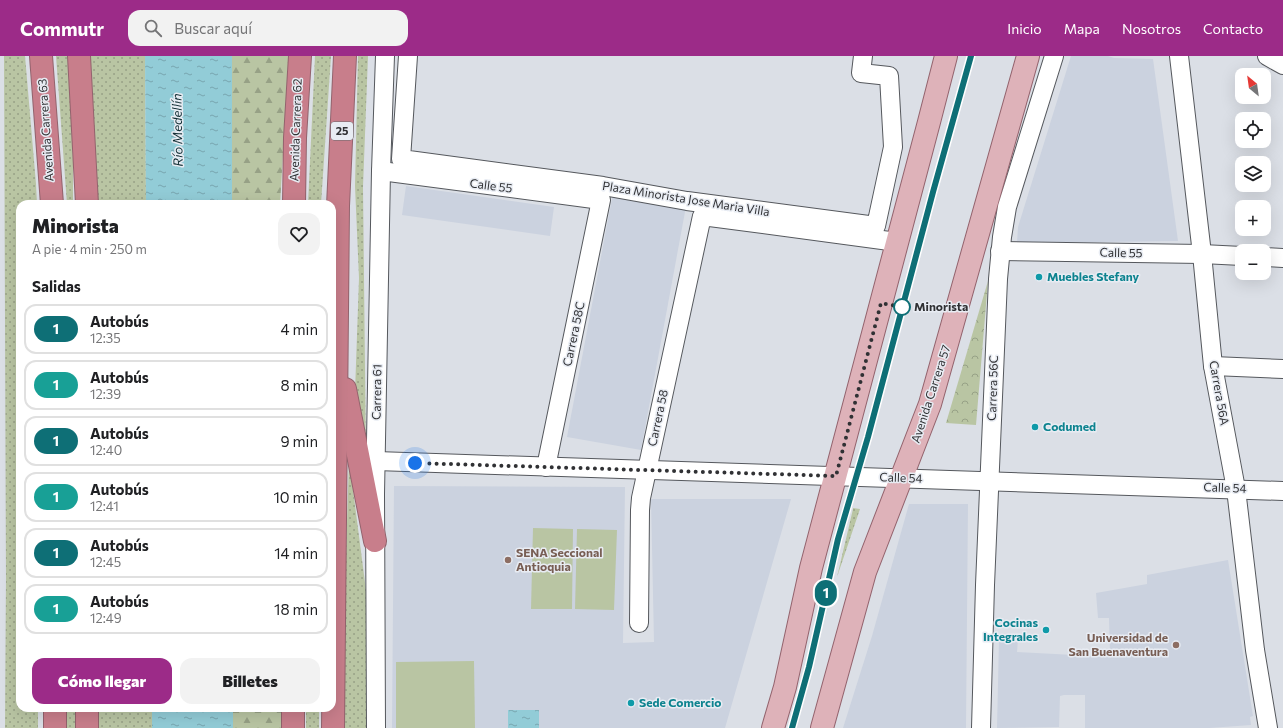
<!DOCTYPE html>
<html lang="es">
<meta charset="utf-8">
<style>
:root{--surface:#fff;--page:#f2f2f2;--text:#202124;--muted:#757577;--line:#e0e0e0;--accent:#9c2b88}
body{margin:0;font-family:Commissioner,sans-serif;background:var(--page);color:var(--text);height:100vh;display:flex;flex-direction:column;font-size:15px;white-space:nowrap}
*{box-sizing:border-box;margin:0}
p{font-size:13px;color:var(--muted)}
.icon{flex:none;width:22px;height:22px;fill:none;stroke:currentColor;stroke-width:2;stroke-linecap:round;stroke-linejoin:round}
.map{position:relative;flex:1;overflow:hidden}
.panel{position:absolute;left:16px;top:144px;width:320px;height:512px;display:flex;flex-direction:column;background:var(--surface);border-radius:12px;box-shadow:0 4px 16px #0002}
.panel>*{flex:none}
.badge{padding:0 8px;border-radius:13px;font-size:14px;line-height:26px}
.needle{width:26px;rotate:331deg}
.fabs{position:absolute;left:1235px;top:12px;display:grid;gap:8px}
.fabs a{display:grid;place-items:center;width:36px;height:36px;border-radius:8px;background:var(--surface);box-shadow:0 4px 16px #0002;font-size:20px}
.you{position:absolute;width:20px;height:20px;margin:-10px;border:3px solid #fff;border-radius:50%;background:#1a73e8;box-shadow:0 0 0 6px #1a73e833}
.map>.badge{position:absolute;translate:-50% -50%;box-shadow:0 0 0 2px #fff}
h2{padding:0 16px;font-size:15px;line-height:36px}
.round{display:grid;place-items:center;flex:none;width:42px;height:42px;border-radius:12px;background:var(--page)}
.summary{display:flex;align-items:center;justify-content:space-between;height:68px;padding:0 16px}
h1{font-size:19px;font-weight:800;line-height:30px}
.action{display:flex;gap:8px;margin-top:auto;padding:8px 16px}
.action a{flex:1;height:46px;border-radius:12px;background:var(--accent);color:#fff;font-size:16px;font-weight:800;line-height:46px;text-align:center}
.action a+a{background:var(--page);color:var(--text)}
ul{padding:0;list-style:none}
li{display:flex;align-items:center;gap:12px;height:50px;margin:0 8px 6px;padding:0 8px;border:2px solid var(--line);border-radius:12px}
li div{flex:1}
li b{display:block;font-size:15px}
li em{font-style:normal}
li .badge{min-width:44px;font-weight:700;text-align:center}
header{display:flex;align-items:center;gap:24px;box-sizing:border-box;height:56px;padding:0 20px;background:var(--accent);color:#fff}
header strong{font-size:19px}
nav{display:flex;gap:22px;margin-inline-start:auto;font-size:14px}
.search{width:280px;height:36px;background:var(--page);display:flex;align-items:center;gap:10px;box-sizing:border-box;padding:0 14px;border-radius:12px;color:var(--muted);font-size:15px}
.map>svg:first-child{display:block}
</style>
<header>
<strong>Commutr</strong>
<div class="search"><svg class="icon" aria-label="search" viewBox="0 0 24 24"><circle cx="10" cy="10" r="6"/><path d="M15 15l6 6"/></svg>Buscar aquí</div>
<nav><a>Inicio</a><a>Mapa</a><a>Nosotros</a><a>Contacto</a></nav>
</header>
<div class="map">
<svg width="1283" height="672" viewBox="0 0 1283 672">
<defs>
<pattern id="grass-dots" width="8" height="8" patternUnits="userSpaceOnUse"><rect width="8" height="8" fill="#b9c5a3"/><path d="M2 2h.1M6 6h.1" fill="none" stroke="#97a186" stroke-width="1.8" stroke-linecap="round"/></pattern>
<pattern id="forest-firs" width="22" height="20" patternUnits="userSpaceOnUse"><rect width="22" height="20" fill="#b9c5a3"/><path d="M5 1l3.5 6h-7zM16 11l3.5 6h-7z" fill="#97a186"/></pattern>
<pattern id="park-crowns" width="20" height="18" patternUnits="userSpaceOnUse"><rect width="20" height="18" fill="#b9c5a3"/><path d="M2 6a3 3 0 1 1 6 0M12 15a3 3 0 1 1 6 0" fill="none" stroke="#97a186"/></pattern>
<pattern id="water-ripples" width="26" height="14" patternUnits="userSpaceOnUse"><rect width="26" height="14" fill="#92ccd7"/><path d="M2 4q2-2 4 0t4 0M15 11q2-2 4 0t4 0" fill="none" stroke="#78a6af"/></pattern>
</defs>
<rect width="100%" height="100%" fill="#dbdfe6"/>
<!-- built -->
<g fill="#cbd2df">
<polygon points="1071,0 1108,0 1114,2 1153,3 1178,185 1017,187 1018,171"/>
<polygon points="406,130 554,151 550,180 402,159"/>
<polygon points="614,132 687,145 641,394 567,381"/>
<polygon points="394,430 625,431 623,587 654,586 651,443 791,443 725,672 392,672"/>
<polygon points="909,448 968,448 966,672 843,672 872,580"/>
<polygon points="1228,504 1253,660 1250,661 1251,669 1209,672 1085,672 1085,639 1064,639 1060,640 1059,671 997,672 999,583 1018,583 1017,596 1093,600 1110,599 1109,562 1098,562 1096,537 1147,528 1147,519"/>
</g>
<!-- grass -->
<g fill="url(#grass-dots)">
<polygon points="4,0 25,0 36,128 37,148 20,148 20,652 38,652 38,672 5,672 6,522"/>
<polygon points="56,0 68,0 73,103 73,148 67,148"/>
<polygon points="89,0 145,0 146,148 94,148"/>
<polygon points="315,0 331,0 321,148 308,148"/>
<polygon points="358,0 368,0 363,131 366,402 355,336 359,222 355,130"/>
<polygon points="349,403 370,565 371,672 344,672 346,499"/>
<polygon points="853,452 860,453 837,521 853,453"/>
<rect x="66" y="652" width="12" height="20"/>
<rect x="96" y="652" width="56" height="20"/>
<rect x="306" y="652" width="13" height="20"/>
</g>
<!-- forest -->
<g fill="url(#forest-firs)">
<polygon points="232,0 289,0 280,148 232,148"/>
<rect x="233" y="652" width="48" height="20"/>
</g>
<!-- park -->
<polygon fill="url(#park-crowns)" points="988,225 976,369 946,367"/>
<!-- pitch -->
<g fill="#b9c5a3">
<polygon points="533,472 573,473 572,553 531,553"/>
<polygon points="577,473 617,474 614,554 575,553"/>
<polygon points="474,605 475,672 396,672 396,606"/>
</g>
<!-- water -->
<g fill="url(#water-ripples)">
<polygon points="145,0 232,0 232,148 146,148"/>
<rect x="152" y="652" width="81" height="20"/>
<rect x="508" y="654" width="31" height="18"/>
</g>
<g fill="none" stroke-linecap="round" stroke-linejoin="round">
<defs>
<g id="minor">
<polyline points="408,0 401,103 603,130 687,145 876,170 893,91 889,20 861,17 863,0"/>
<polyline points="1179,0 1202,198 1213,310 1236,433 1255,594 1268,672"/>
<polyline points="1267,0 1283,9"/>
<polyline points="381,115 601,144 546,411"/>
<polyline points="1000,195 1202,198 1242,200"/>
<polyline points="1264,201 1283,202"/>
<polyline points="1213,310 1283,313"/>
<polyline points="376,405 1283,435"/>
<polyline points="639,567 640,454 641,442 702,160 897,186"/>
<polyline points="376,672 375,438 381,115 385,0"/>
<polyline points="981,672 985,529 998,223 1002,181 1007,151 1054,0"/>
</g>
<g id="major">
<polyline points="773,672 785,631 811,512 929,66 946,0"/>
<polyline points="822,672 865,516 930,348 1028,0"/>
</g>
<g id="highway">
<polyline points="41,0 52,148"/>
<polyline points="79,0 87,148"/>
<polyline points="294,148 295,82 300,0"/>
<polyline points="345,333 375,485"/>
<polyline points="87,652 87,672"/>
<polyline points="55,672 55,652"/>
<polyline points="293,672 293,652"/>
<polyline points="333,672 338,150 345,0"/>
</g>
</defs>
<!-- minor casing -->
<use href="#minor" stroke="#55585d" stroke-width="20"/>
<!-- major casing -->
<use href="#major" stroke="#93636d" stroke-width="24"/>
<!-- highway casing -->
<use href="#highway" stroke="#93636d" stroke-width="24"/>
<!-- minor -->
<use href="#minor" stroke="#fff" stroke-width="18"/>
<!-- major -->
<use href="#major" stroke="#deb2b9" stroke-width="22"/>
<!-- highway -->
<use href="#highway" stroke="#c87e8b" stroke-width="22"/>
</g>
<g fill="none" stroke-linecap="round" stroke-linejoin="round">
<defs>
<polyline id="line" points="792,672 809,611 838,483 868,381 933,136 971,0"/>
</defs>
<!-- line casing -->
<use href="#line" stroke="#fff" stroke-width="9"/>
<!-- line -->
<use href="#line" stroke="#0e6f76" stroke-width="6"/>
<!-- walk -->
<polyline stroke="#303134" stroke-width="4" stroke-dasharray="0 7.2" points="415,407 836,420 881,247 902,251"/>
</g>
<!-- markers -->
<g fill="#0f9aa8" stroke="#e8ecf3" stroke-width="1.5">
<circle cx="1039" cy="221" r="4"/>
<circle cx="1035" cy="371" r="4"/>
<circle cx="1046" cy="574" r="4"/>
<circle cx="631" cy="647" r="4"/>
</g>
<circle fill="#fff" stroke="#0e6f76" stroke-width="2" cx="902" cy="251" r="8"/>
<g fill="#8d6e63" stroke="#e8ecf3" stroke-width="1.5">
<circle cx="508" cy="504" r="4"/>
<circle cx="1176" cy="589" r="4"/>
</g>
<g text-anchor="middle" stroke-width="3" stroke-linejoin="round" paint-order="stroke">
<!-- shield labels -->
<rect fill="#e8ecf3" stroke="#67696d" stroke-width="1" x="331" y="66" width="22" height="18" rx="3"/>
<g font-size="11" font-weight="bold" fill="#303134">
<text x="342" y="79">25</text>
</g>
<!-- street labels -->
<g font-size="12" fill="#303134" stroke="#e8ecf3">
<text transform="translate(46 74) rotate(-94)" y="4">Avenida Carrera 63</text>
<text transform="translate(296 74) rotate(-88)" y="4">Avenida Carrera 62</text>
<text transform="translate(491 130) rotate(7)" y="4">Calle 55</text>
<text transform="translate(686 143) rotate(9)" y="4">Plaza Minorista Jose Maria Villa</text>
<text transform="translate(1121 197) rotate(1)" y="4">Calle 55</text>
<text transform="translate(574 278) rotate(-78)" y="4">Carrera 58C</text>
<text transform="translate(993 332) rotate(-88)" y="4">Carrera 56C</text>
<text transform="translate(377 336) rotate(-89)" y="4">Carrera 61</text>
<text transform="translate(1219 337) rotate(80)" y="4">Carrera 56A</text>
<text transform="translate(931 338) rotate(-72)" y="4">Avenida Carrera 57</text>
<text transform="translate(658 362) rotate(-78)" y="4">Carrera 58</text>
<text transform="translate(901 422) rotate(2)" y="4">Calle 54</text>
<text transform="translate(1225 432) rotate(2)" y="4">Calle 54</text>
</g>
<!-- culture labels -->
<g font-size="12" font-weight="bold" fill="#0d838f" stroke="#e8ecf3" text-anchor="start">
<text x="1047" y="225">Muebles Stefany</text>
<text x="1043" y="375">Codumed</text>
<text x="1038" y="571" text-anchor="end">Cocinas<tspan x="1038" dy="14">Integrales</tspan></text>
<text x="639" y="651">Sede Comercio</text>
</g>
<!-- stop labels -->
<g font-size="12" font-weight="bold" fill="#303134" stroke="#e8ecf3" text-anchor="start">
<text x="914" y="255">Minorista</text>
</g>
<!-- education labels -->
<g font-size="12" font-weight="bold" fill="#785e54" stroke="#e8ecf3" text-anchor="start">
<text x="516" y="501">SENA Seccional<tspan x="516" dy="14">Antioquia</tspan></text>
<text x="1168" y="586" text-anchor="end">Universidad de<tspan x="1168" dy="14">San Buenaventura</tspan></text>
</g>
<!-- water labels -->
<g font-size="13" font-style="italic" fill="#122f35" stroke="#e8ecf3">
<text transform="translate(177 74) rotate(-91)" y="5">Río Medellín</text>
</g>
</g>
</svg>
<div class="fabs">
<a><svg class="needle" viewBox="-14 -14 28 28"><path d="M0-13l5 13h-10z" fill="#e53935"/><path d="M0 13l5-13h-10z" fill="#757577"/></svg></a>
<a><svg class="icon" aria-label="locate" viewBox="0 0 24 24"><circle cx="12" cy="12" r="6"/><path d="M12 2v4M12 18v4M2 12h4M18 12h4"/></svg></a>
<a><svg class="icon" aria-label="layers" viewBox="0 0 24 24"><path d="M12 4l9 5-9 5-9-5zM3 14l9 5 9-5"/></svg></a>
<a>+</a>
<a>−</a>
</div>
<div class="you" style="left:415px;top:407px"></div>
<b class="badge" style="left:826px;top:537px;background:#0e6f76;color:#fff">1</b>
<section class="panel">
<div class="summary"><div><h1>Minorista</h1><p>A pie · 4 min · 250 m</p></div><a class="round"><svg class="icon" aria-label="heart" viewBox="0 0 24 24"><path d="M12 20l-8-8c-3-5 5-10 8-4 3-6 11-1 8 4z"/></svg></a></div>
<h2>Salidas</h2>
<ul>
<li><span class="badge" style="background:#0e6f76;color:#fff">1</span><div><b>Autobús</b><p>12:35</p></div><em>4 min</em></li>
<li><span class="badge" style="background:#18a096;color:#fff">1</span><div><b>Autobús</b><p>12:39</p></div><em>8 min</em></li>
<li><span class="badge" style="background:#0e6f76;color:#fff">1</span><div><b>Autobús</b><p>12:40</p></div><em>9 min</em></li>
<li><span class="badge" style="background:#18a096;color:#fff">1</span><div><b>Autobús</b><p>12:41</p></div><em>10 min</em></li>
<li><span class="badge" style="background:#0e6f76;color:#fff">1</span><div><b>Autobús</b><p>12:45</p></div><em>14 min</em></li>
<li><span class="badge" style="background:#18a096;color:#fff">1</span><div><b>Autobús</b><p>12:49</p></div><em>18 min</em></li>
</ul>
<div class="action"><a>Cómo llegar</a><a>Billetes</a></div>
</section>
</div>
